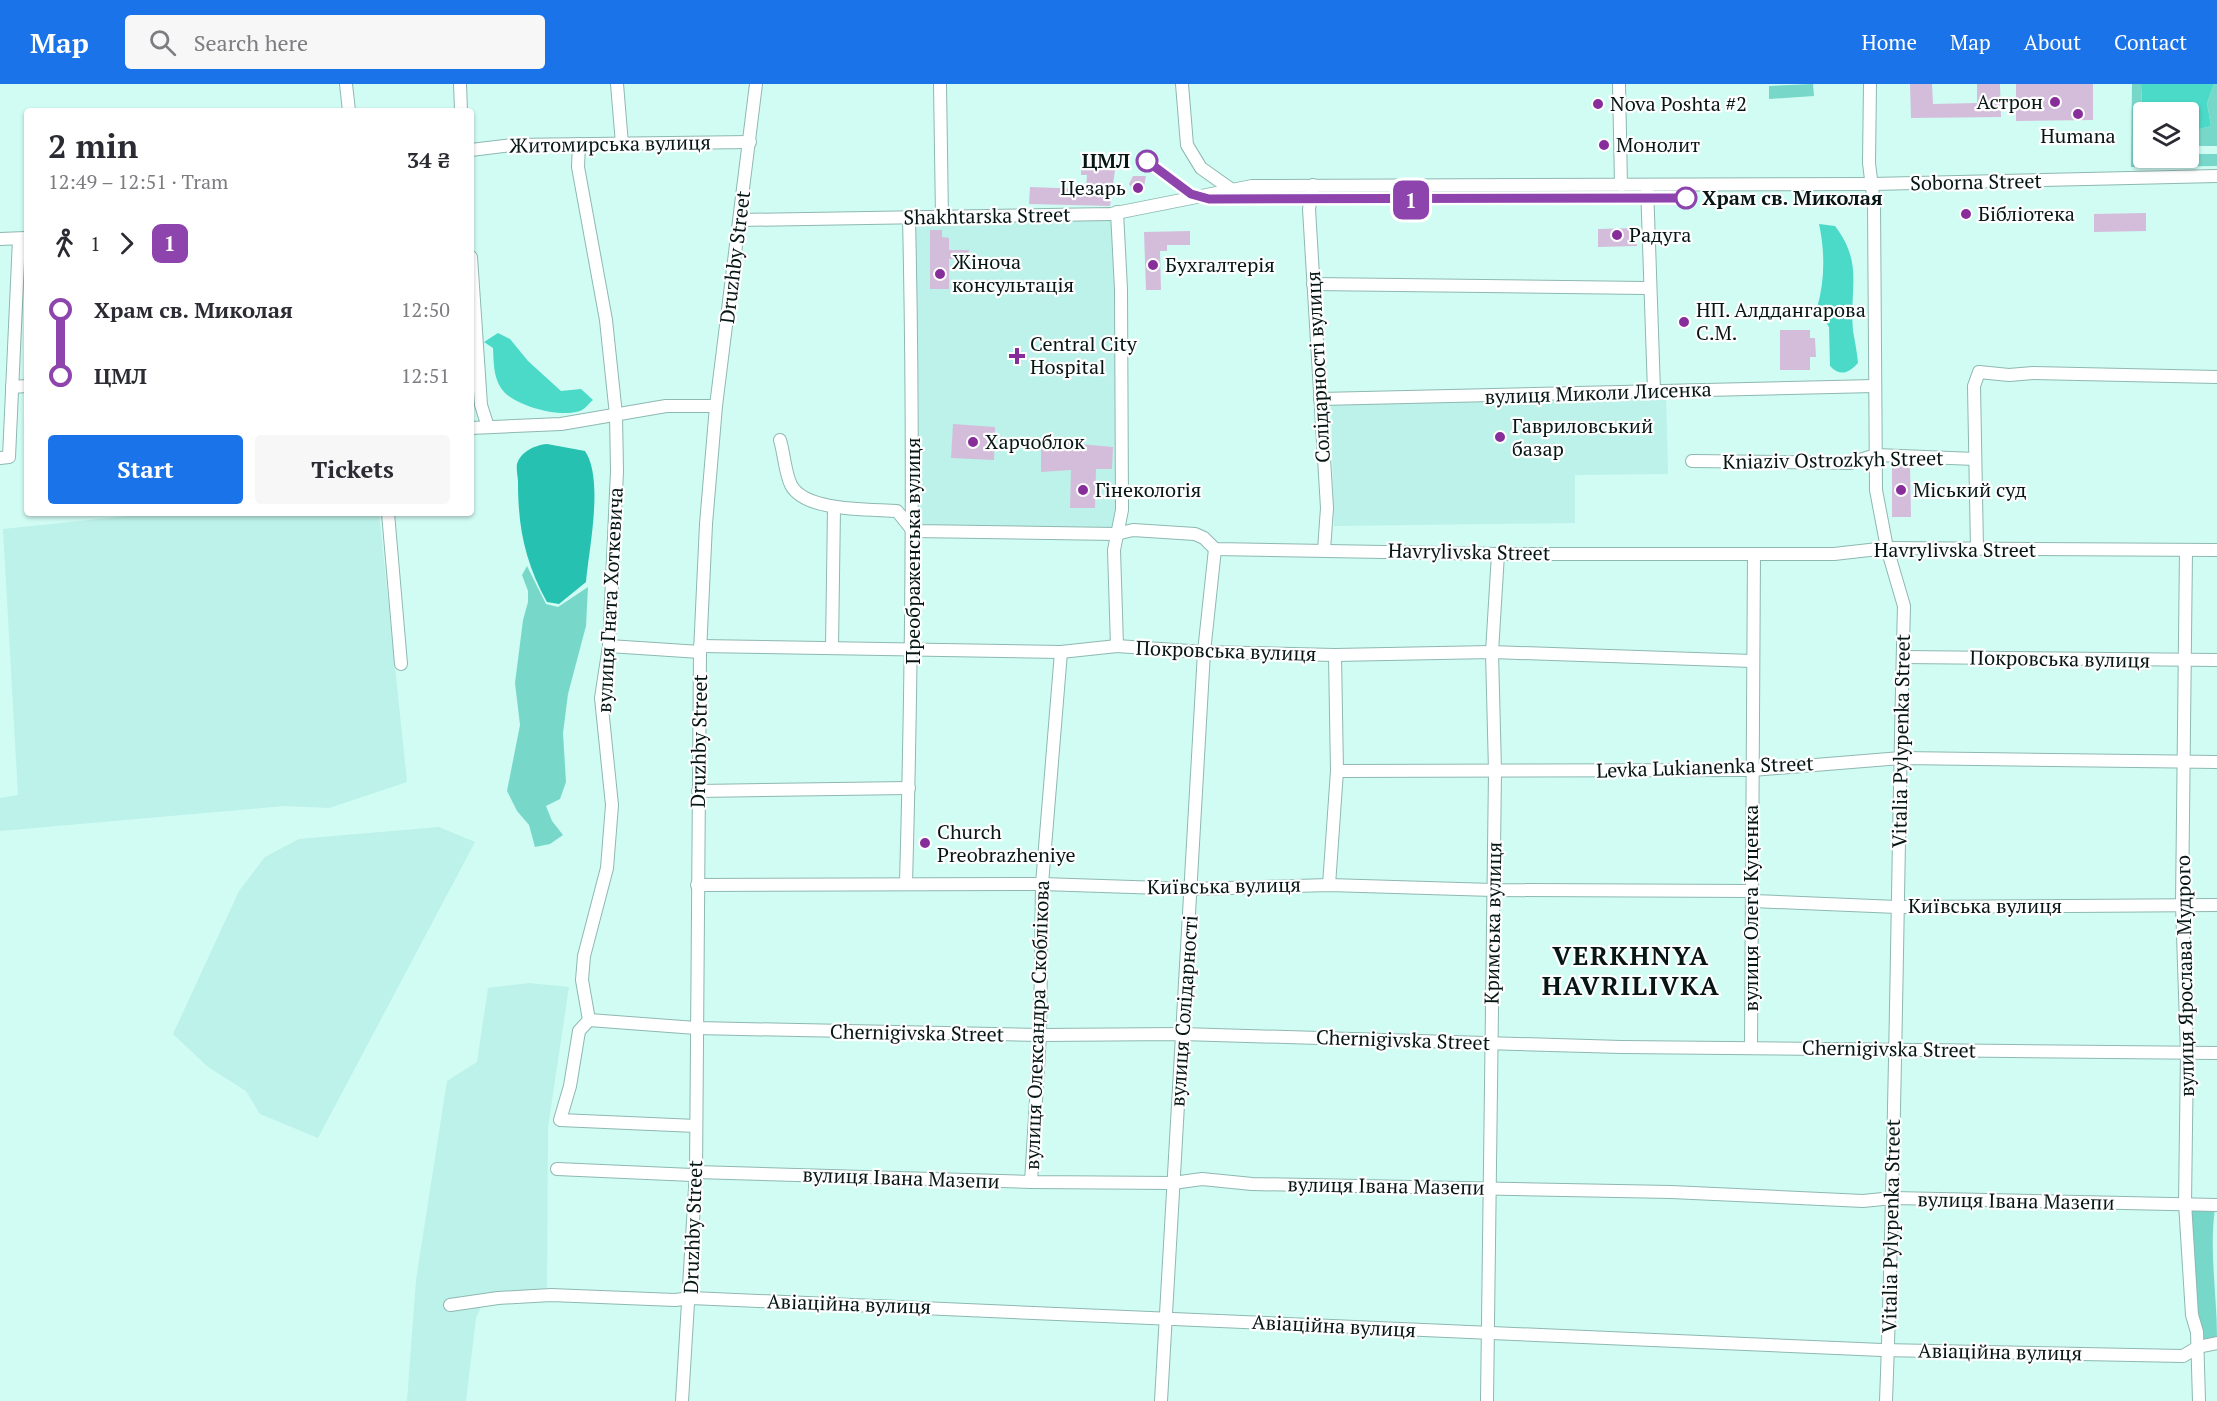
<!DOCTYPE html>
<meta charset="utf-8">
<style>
:root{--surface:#fff;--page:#f7f7f7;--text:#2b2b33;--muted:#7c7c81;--accent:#1a73e8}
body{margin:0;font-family:"PT Serif",serif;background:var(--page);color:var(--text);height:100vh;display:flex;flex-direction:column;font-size:22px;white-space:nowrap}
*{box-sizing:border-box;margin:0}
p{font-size:20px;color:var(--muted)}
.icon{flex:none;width:33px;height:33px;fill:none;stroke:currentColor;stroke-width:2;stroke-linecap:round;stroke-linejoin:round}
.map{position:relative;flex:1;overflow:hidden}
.sheet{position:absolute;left:24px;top:24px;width:450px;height:408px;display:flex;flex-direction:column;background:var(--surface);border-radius:6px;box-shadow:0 2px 4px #0004}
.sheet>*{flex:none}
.badge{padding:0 12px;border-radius:9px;font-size:21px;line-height:39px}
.controls{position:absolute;left:2133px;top:18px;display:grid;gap:12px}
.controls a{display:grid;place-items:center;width:66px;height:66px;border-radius:6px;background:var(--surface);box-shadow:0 2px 4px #0004;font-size:30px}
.map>.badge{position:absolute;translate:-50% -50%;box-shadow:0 0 0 3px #fff}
.legs{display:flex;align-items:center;gap:9px;height:66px;padding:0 24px;font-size:20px}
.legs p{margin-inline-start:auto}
.headline{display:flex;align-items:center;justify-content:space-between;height:102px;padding:0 24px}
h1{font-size:33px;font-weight:700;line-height:45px}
.primary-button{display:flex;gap:12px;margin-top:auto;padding:12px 24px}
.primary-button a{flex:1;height:69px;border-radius:6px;background:var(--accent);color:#fff;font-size:24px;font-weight:700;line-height:69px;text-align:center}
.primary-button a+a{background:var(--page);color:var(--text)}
ul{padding:0 24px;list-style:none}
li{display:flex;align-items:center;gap:21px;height:66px;font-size:22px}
li i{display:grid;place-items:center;width:9px;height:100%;margin:0 8px;background:currentColor}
li i::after{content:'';width:15px;height:15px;margin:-8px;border:4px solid;border-radius:50%;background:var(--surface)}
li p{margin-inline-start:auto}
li:first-child i{background:linear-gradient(#0000 50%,currentColor 0)}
li:last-child i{background:linear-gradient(currentColor 50%,#0000 0)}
header{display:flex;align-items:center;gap:36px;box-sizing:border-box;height:84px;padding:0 30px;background:var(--accent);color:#fff}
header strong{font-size:28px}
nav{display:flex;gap:33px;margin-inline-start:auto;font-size:21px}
.search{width:420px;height:54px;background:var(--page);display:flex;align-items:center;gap:15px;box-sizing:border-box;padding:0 21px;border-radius:6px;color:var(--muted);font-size:22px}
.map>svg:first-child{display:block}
</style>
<header>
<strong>Map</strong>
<div class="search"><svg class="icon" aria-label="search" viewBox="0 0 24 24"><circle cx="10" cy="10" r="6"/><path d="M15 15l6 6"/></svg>Search here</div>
<nav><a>Home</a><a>Map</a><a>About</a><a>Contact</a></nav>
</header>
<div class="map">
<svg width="2217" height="1317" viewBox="0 0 2217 1317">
<rect width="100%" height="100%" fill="#d0fcf4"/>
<!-- built -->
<g fill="#bcf2e9">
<polygon points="1113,135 1117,204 1118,427 1113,448 917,443 919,340 915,139"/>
<polygon points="1666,311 1668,390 1575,391 1575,439 1334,442 1331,316"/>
<polygon points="156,429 379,429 407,698 329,724 284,722 0,747 0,714 18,711 3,445"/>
<polygon points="439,743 475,758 318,1054 260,1030 246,1007 208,983 173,950 239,807 265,773 299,755"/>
<polygon points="529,899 569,903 548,1043 547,1204 488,1218 481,1223 476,1234 466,1317 407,1317 416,1196 447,997 477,978 488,904"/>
</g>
<!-- green -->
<g fill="#77d8ca">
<polygon points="1813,0 1814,12 1769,15 1769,2"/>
<polygon points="2132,0 2141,0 2144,61 2139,61 2137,65 2139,70 2143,70 2144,74 2188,74 2189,70 2217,70 2217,82 2131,83"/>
<polygon points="2214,0 2217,0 2217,62 2189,62 2188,48 2211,42 2207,19"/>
<polygon points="527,482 546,520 558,523 588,503 586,542 568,610 563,649 566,698 560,715 546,722 552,737 563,751 550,760 535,763 529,741 517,727 507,707 520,641 515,599 523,536 528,518 528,507 522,491"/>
<path d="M2188,1122L2215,1124C2209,1168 2217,1210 2217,1254L2201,1260L2195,1230Z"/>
</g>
<!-- forest -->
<g fill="#4bd9c8">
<polygon points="2141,0 2214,0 2207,19 2211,42 2189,48 2188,28 2144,28 2143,38"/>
<path d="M1819,140L1835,142C1864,180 1849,204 1853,247C1855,258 1857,268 1858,279C1849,289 1840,293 1830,282L1829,243L1817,224C1825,197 1825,167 1819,140Z"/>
<path d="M498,249L510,255L528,277L561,307L581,305L593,316C589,319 586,324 582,326C563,335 520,323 505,309C493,296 494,280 493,264L484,258Z"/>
</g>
<!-- water -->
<path fill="#26c1b0" d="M547,360L585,367C604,395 589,464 586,498L559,520L547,518C525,478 518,444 518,398C518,393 516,385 517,380C521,367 536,361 547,360Z"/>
<!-- building -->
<g fill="#d4bdda">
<polygon points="1910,0 1932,0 1933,20 1977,19 1977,0 2000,0 2001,33 1911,34"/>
<polygon points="2016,0 2093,0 2093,36 2016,37"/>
<polygon points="1085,79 1097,80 1097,84 1115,86 1110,122 1029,120 1030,103 1086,105 1087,91 1081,91 1081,82 1085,82"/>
<polygon points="1133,92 1146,92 1143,108 1136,110 1129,100"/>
<polygon points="2146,129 2146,147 2094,148 2094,130"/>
<polygon points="1636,144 1637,162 1598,163 1598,145"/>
<polygon points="930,146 942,146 942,153 949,154 949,166 969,166 968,175 949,175 949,205 930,205"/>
<polygon points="1190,147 1190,161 1167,161 1167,167 1160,167 1161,206 1146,206 1144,148"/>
<polygon points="1780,246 1810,246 1810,254 1815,254 1816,273 1810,273 1810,286 1780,286"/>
<polygon points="953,340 995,343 994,376 951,374"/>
<polygon points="1068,359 1113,363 1112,385 1096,385 1095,424 1070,424 1071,386 1041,388 1041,361 1068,362"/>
<polygon points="1892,380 1910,381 1911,433 1892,433"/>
</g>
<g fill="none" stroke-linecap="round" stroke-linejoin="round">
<defs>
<g id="minor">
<polyline points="346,0 349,27"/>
<polyline points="460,0 461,27"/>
<polyline points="617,0 622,60"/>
<polyline points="940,0 942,134"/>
<polyline points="1182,0 1187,61 1201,84 1232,106"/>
<polyline points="1619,0 1621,101"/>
<path d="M1870,0L1869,79L1874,120L1876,406L1887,464L1904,522C1897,787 1896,1052 1886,1317"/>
<polyline points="579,60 578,83 606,236 616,331 617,387 609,562 601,614 612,721 607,784 584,872 582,896 589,936 579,947 570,1002 560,1036 696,1042"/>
<polyline points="471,66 512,61 750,58"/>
<polyline points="1313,101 1309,125 1327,424 1324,466"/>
<polyline points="1647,101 1654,307"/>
<polyline points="740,136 1111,130 1252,102 1872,100 2217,92"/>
<polyline points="0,155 26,154"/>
<polyline points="471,173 481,321 488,343"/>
<polyline points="1313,200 1645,204"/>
<polyline points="12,303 27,302"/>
<polyline points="1320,315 1875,302"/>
<polyline points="471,344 561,340 666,322 716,322"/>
<path d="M780,356C784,369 785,389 791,401C805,428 870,425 897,427L913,447L1116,450L1133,446L1195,450L1204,454L1215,465L1498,470H1834L1887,464L2217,466"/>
<polyline points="0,374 9,373 19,155"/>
<polyline points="1692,377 1850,379 1876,371 1975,375"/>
<polyline points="388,429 401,580"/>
<polyline points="1977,465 1974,302 1979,288 2009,291 2033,289 2217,293"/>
<polyline points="2186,466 2182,821 2187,969 2185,1119 2192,1231 2197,1248 2199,1317"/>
<polyline points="609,562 700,568"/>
<polyline points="700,562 1061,568 1117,562 1204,568 1335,571 1492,568 1752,577"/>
<polyline points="1117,562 1114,466 1122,426 1121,205 1117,128"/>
<polyline points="832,564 834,423"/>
<polyline points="1903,573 2217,576"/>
<polyline points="1337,687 1752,686 1901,674 2217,678"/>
<polyline points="698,707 909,704"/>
<path d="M906,800C912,578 914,356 909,134"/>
<polyline points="697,801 1042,800 1192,805 1329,801 1493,806 1751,807"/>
<polyline points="1329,801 1337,687 1335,571"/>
<polyline points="1753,817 1897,823 2217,821"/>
<polyline points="589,936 696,944 1040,951 1182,950 1621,963 2217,969"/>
<polyline points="1751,963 1754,470"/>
<polyline points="557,1085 692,1091 696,1088 1031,1098 1173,1099 1202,1095 1252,1100 1671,1108 1863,1117 1893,1114 2217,1121"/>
<polyline points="1031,1098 1040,951 1042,800 1061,568"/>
<polyline points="450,1221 498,1214 551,1211 675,1216 691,1214 1882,1266 2183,1272 2198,1263 2217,1259"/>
<polyline points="682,1317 696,1088 700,568 706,440 716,322 756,0"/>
<polyline points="1161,1317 1204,568 1215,465"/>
<polyline points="1487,1317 1495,687 1492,568 1498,470"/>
</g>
</defs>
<!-- minor casing -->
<use href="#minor" stroke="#8eb8b1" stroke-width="14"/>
<!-- minor -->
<use href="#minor" stroke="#fff" stroke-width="12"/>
</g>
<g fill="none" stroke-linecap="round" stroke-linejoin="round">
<defs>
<polyline id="line-1" points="1147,77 1191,110 1209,115 1686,114"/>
</defs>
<!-- line-1 casing -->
<use href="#line-1" stroke="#fff" stroke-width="14"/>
<!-- line-1 -->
<use href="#line-1" stroke="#8e44ad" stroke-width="9"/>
</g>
<!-- markers -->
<g fill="#872e9a" stroke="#fefefe" stroke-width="2">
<circle cx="2055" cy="18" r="6"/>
<circle cx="1598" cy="20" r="6"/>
<circle cx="2078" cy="30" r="6"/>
<circle cx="1604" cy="61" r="6"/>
<circle cx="1138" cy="104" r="6"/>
<circle cx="1966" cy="130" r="6"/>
<circle cx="1617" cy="151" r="6"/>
<circle cx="1153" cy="181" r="6"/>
<circle cx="940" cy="190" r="6"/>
<circle cx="1684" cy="238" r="6"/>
<path d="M1014 263h6v6h6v6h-6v6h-6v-6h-6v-6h6z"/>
<circle cx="1500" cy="353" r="6"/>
<circle cx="973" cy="358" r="6"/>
<circle cx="1083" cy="406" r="6"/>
<circle cx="1901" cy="406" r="6"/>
<circle cx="925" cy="759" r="6"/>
</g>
<g fill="#fff" stroke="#8e44ad" stroke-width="3">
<circle cx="1147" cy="77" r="10"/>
<circle cx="1686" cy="114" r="10"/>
</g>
<g text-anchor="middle" stroke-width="4.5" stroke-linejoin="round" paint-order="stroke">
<!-- poi labels -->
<g font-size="20" fill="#061614" stroke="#fefefe" text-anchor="start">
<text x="2043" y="25" text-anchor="end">Астрон</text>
<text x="1610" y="27">Nova Poshta #2</text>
<text x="2078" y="59" text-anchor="middle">Humana</text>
<text x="1616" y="68">Монолит</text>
<text x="1126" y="111" text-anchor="end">Цезарь</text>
<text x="1978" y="137">Бібліотека</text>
<text x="1629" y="158">Радуга</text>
<text x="952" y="185">Жіноча<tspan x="952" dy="23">консультація</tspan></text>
<text x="1165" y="188">Бухгалтерія</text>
<text x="1696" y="233">НП. Алддангарова<tspan x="1696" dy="23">С.М.</tspan></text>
<text x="1030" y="267">Central City<tspan x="1030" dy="23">Hospital</tspan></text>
<text x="1512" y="349">Гавриловський<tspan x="1512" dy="23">базар</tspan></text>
<text x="985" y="365">Харчоблок</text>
<text x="1095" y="413">Гінекологія</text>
<text x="1913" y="413">Міський суд</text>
<text x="937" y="755">Church<tspan x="937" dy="23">Preobrazheniye</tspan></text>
</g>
<!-- street labels -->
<g font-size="20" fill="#061614" stroke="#fefefe">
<text transform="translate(610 60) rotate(-1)" y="7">Житомирська вулиця</text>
<text transform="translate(1976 98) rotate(-1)" y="7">Soborna Street</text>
<text transform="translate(987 132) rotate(-1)" y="7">Shakhtarska Street</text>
<text transform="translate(735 173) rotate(-83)" y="7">Druzhby Street</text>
<text transform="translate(1318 283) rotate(-93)" y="7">Солідарності вулиця</text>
<text transform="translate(1598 309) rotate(-2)" y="7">вулиця Миколи Лисенка</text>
<text transform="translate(1833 376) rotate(-1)" y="7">Kniaziv Ostrozkyh Street</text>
<text x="1955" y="473">Havrylivska Street</text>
<text transform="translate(913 467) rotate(-90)" y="7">Преображенська вулиця</text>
<text transform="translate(1469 468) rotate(1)" y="7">Havrylivska Street</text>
<text transform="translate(610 516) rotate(-87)" y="7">вулиця Гната Хоткевича</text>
<text transform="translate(1226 567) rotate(2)" y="7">Покровська вулиця</text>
<text transform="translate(2060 575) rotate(1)" y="7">Покровська вулиця</text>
<text transform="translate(699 657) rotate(-89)" y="7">Druzhby Street</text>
<text transform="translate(1901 657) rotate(-89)" y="7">Vitalia Pylypenka Street</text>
<text transform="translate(1705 683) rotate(-2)" y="7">Levka Lukianenka Street</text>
<text transform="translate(1224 802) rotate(-1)" y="7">Київська вулиця</text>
<text x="1985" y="829">Київська вулиця</text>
<text transform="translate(1751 824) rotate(-90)" y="7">вулиця Олега Куценка</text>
<text transform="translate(1493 839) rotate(-89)" y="7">Кримська вулиця</text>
<text transform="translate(2185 892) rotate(-91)" y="7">вулиця Ярослава Мудрого</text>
<text transform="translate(1184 927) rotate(-86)" y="7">вулиця Солідарності</text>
<text transform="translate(1037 941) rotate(-88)" y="7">вулиця Олександра Скоблікова</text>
<text transform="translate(917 949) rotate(1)" y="7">Chernigivska Street</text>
<text transform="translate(1403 956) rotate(2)" y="7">Chernigivska Street</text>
<text transform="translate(1889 965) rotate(1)" y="7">Chernigivska Street</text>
<text transform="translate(901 1094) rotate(2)" y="7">вулиця Івана Мазепи</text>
<text transform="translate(1386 1102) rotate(1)" y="7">вулиця Івана Мазепи</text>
<text transform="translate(2016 1117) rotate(1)" y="7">вулиця Івана Мазепи</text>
<text transform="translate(1891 1142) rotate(-89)" y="7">Vitalia Pylypenka Street</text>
<text transform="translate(693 1143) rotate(-88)" y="7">Druzhby Street</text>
<text transform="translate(849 1220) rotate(2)" y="7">Авіаційна вулиця</text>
<text transform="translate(1334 1242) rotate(3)" y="7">Авіаційна вулиця</text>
<text transform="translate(2000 1268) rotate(1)" y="7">Авіаційна вулиця</text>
</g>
<!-- stop labels -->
<g font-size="20" font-weight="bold" fill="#061614" stroke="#fefefe" text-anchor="end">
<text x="1130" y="84">ЦМЛ</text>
<text x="1702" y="121" text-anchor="start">Храм св. Миколая</text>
</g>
<!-- district labels -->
<g font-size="26" font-weight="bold" letter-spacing="1.5" fill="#061614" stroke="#fefefe">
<text x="1631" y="881">VERKHNYA<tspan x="1631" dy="30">HAVRILIVKA</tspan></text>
</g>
</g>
</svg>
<div class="controls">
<a><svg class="icon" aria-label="layers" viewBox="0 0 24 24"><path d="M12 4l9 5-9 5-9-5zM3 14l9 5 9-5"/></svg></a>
</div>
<b class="badge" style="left:1411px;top:116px;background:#8e44ad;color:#fff">1</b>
<section class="sheet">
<div class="headline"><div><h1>2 min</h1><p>12:49 – 12:51 · Tram</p></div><b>34 ₴</b></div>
<div class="legs"><svg class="icon" aria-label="walk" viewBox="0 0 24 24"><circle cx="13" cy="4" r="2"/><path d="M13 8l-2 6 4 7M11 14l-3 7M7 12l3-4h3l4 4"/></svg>1<svg class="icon" aria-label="forward" viewBox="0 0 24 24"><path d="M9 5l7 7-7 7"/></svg><b class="badge" style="background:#8e44ad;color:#fff">1</b></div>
<ul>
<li><i style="color:#8e44ad"></i><b>Храм св. Миколая</b><p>12:50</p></li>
<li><i style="color:#8e44ad"></i><b>ЦМЛ</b><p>12:51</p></li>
</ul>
<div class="primary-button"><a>Start</a><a>Tickets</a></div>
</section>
</div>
